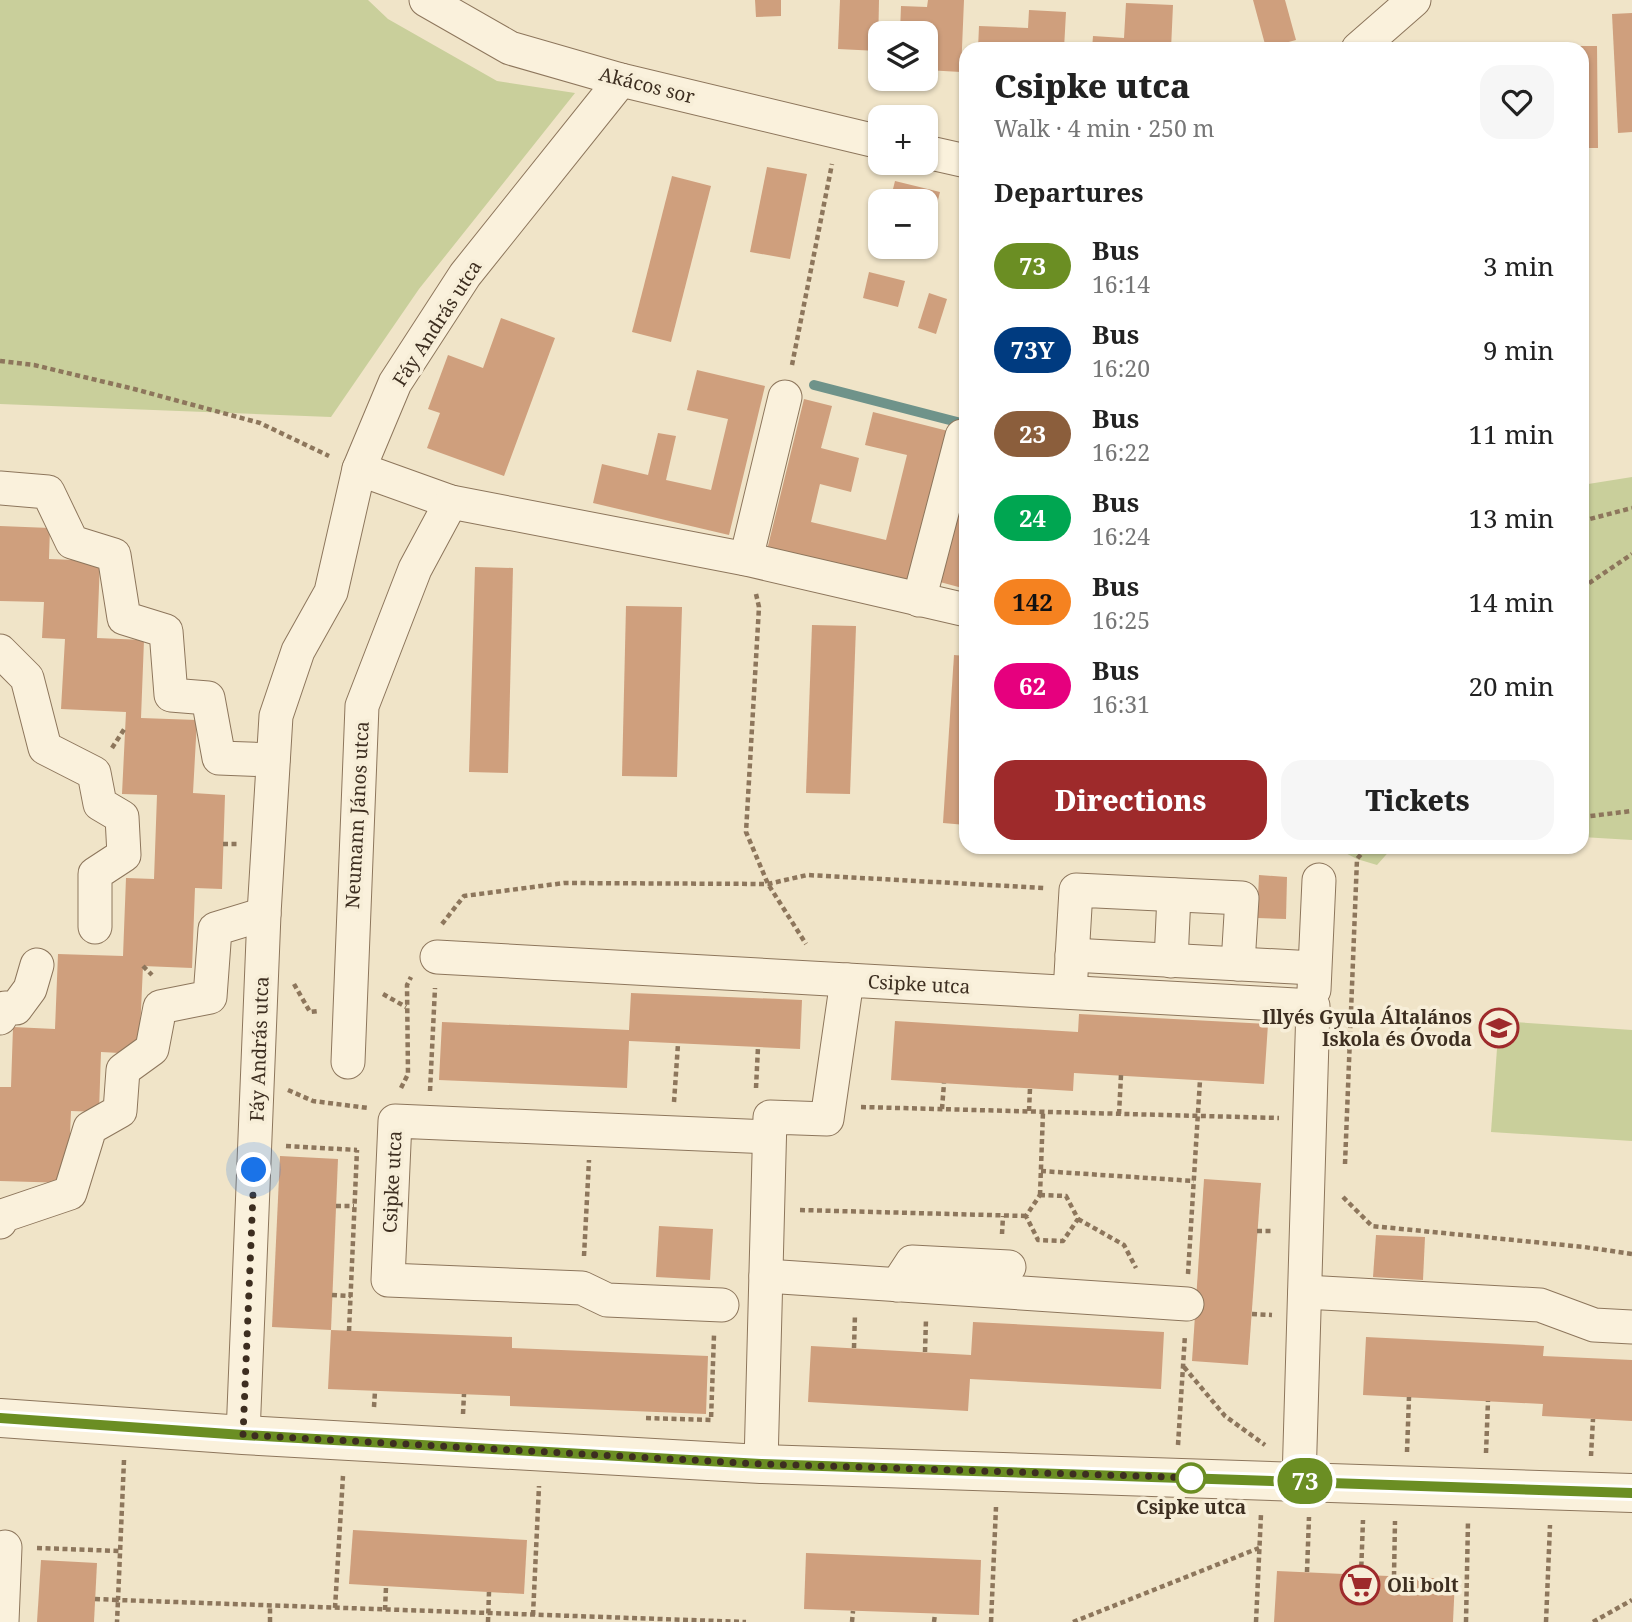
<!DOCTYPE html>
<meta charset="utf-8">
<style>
:root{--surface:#fff;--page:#f6f6f6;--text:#222;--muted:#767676;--accent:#9e2a2b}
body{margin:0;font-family:"Noto Serif",serif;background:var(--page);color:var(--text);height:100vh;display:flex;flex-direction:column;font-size:26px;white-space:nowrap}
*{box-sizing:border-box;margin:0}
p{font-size:23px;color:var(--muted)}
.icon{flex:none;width:38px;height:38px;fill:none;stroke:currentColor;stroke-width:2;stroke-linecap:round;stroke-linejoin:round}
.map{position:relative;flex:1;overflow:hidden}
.panel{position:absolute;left:959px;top:42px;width:630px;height:812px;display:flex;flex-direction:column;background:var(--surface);border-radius:21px;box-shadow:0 2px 5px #0004}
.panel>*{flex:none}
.badge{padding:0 14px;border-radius:23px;font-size:24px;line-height:46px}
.fabs{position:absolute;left:868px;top:21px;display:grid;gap:14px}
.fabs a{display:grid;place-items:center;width:70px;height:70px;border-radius:14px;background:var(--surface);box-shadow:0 2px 5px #0004;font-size:35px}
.you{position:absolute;width:35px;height:35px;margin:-18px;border:5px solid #fff;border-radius:50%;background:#1a73e8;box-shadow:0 0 0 10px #1a73e833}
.map>.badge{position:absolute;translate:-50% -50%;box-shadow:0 0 0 4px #fff}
h2{padding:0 35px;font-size:26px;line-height:63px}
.round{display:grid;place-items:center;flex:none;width:74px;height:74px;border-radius:21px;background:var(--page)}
.head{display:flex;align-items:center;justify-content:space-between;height:119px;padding:0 35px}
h1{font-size:33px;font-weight:800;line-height:52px}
.cta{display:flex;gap:14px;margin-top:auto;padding:14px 35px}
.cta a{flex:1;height:80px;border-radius:21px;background:var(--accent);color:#fff;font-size:28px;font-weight:800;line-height:80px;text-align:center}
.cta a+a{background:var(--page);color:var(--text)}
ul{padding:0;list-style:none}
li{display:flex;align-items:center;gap:21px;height:84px;padding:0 35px}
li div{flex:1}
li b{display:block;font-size:26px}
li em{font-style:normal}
li .badge{min-width:77px;font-weight:700;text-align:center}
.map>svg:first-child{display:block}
</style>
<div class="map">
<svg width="1632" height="1622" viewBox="0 0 1632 1622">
<rect width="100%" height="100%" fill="#f0e4c8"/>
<!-- green -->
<g fill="#c9cf9b">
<polygon points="0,0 368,0 388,19 497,81 575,93 419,289 331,417 0,404"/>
<polygon points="1632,477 1632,840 1582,837 1582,485"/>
<polygon points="1334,847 1393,847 1377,865 1357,859"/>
<polygon points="1499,1021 1632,1030 1632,1141 1491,1132"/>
</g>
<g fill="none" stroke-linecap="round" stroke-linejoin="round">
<!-- stream -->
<polyline stroke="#6f938a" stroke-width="10" points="814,385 965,424"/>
</g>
<!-- building -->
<g fill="#cf9f7d">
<polygon points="755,0 781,0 781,16 756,17"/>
<polygon points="840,0 879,0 878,51 838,49"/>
<polygon points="928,0 964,0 961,72 926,70 926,33 900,33 901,6 927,7"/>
<polygon points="1253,0 1285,0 1296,40 1266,48"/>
<polygon points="1126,3 1173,5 1171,49 1092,49 1093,36 1124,38"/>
<polygon points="1029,10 1066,12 1064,49 978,49 979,26 1028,28"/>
<polygon points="1632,13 1632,132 1618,133 1612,14"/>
<rect x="1510" y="46" width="35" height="3"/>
<polygon points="1562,46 1597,46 1598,148 1582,148 1582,49 1562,49"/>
<polygon points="767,167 807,174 790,259 750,252"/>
<polygon points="672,176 711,186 671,342 632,332"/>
<polygon points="895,181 940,192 927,244 926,201 890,201"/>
<polygon points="965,263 966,264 966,286 959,283"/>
<polygon points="869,272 905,281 898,307 863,298"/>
<polygon points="929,293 947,299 936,334 918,328"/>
<polygon points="501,318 555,338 504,476 427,448 440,413 428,409 448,355 483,368"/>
<polygon points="697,370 765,386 729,535 593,503 602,464 648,475 658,433 676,436 666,480 711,490 728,419 687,410"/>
<polygon points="804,399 832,406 821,448 859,458 851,492 820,484 811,522 886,540 907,455 865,445 873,412 948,431 910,585 767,550"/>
<polygon points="966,481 966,589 940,582"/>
<polygon points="0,526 50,528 49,559 100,561 97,638 144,640 141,718 197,720 193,793 225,795 222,889 195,888 192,968 143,966 139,1054 101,1052 99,1112 71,1111 68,1183 0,1181 0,1087 11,1087 13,1027 55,1029 58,954 123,956 126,878 154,879 157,795 122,794 126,712 61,709 65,639 42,638 44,602 0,601"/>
<polygon points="475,567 513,568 508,773 469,772"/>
<polygon points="626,606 682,607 677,777 622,776"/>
<polygon points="812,625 856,626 850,794 806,793"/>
<polygon points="954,655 966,656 966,825 943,823"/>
<polygon points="1259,875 1287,877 1286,919 1257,918"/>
<polygon points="631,993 802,1000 800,1049 629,1041 627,1088 439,1080 442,1022 629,1030"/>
<polygon points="1079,1014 1268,1024 1264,1084 1074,1073 1073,1091 891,1080 895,1021 1078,1032"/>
<polygon points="280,1156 338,1159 331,1330 272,1327"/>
<polygon points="1204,1179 1261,1183 1248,1365 1192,1361"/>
<polygon points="659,1226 713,1229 710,1280 656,1277"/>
<polygon points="1376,1235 1425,1237 1423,1280 1373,1277"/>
<polygon points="973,1322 1164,1332 1161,1389 970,1379 968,1411 808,1402 811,1346 971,1355"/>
<polygon points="331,1330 512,1337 512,1348 708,1356 706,1414 510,1406 510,1396 328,1389"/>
<polygon points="1366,1337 1544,1346 1543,1356 1632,1360 1632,1421 1542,1416 1543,1404 1363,1395"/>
<polygon points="353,1530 527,1540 524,1594 349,1584"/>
<polygon points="806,1553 981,1560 979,1615 804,1609"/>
<polygon points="41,1560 97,1563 94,1622 37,1622"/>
<polygon points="1277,1571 1455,1579 1453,1622 1274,1622"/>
</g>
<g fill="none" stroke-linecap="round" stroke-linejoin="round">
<defs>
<g id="minor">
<polyline points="426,0 510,48 621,80 880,142"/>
<polyline points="1358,49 1414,0"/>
<polyline points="926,152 966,161"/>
<polyline points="359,469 451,502 746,559 966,610"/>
<polyline points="0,488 48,492 72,542 114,555 124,618 166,631 171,695 208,698 219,758 273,760"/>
<polyline points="746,559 785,397"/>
<polyline points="919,600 962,436"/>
<polyline points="0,651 27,678 45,748 94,773 100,804 122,817 124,855 95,874 95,927"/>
<polyline points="1072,955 1314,968"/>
<polyline points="437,957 847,980"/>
<polyline points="1171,961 1174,895"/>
<polyline points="1314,990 1319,880"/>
<polyline points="1070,992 1076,890 1242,898 1238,964"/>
<polyline points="0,1018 5,1008 16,1008 30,989 37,965"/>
<polyline points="348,1062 362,706 415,569 451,502"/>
<polyline points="0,1222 2,1216 70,1193 90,1128 120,1111 123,1070 152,1049 160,1007 210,997 215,929 264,914"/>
<polyline points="766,1276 1187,1304"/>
<polyline points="897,1285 912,1262 1009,1267"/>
<polyline points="1305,1292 1540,1305 1594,1325 1632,1327"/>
<polyline points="722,1305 607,1300 582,1288 388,1280 395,1121 769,1137"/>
<polyline points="243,1435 264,914 276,716 298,651 331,592 359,469 395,383 465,275 621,80"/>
<polyline points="761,1464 770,1117 827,1119 847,980 1313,1006 1299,1481"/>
<polyline points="2,1622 5,1547"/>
</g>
<polyline id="tertiary" points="0,1418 243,1435 761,1464 1632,1493"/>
</defs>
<!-- minor casing -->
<use href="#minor" stroke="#8d765c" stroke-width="35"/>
<!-- tertiary casing -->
<use href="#tertiary" stroke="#8d765c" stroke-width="40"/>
<!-- path -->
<g stroke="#8d765c" stroke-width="4.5" stroke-dasharray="5 3.5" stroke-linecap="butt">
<polyline points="0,361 34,365 134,389 260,423 329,456"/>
<polyline points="792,365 832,164"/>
<polyline points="1582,521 1632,508"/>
<polyline points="1582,588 1632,554"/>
<polyline points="756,594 759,607 746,832 768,884 806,944"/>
<polyline points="112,748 125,728"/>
<polyline points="1582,817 1632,811"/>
<polyline points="223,844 237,844"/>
<polyline points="442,924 464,896 564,883 768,884 807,875 1044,888"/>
<polyline points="143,966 152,975"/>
<polyline points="294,984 310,1012 318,1011"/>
<polyline points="383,994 406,1007"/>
<polyline points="401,1088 408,1074 407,985 411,977"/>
<polyline points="756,1088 758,1047"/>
<polyline points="288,1090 313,1101 368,1108"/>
<polyline points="430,1091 435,988"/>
<polyline points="674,1102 678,1044"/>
<polyline points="861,1107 1279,1118"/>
<polyline points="942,1109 944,1083"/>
<polyline points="1029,1111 1030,1088"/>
<polyline points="1119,1114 1121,1075"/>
<polyline points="286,1146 357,1150"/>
<polyline points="1345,1164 1357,859 1367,847"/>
<polyline points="1041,1171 1194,1181"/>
<polygon points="1040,1195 1066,1196 1078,1219 1063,1241 1038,1240 1026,1216"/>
<polyline points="1040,1195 1043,1112"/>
<polyline points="1343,1197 1372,1226 1584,1247 1632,1254"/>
<polyline points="336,1206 354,1206"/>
<polyline points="800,1210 1026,1216"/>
<polyline points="1078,1219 1124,1245 1136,1268"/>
<polyline points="1257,1231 1274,1231"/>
<polyline points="1002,1234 1003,1216"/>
<polyline points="584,1256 589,1160"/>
<polyline points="1188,1274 1200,1080"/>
<polyline points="332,1295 351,1296"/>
<polyline points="1252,1314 1272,1315"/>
<polyline points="349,1331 357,1150"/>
<polyline points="854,1348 855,1314"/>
<polyline points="925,1352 926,1319"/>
<polyline points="1184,1367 1225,1416 1265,1445"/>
<polyline points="374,1407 375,1391"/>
<polyline points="463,1414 464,1394"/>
<polyline points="646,1418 711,1420 714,1335"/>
<polyline points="1178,1445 1185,1335"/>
<polyline points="1407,1452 1409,1397"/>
<polyline points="1486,1453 1488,1401"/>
<polyline points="1591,1456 1593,1419"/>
<polyline points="124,1460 118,1600 746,1622"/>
<polyline points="37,1548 120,1551"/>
<polyline points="1307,1572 1309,1517"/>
<polyline points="1361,1575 1363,1520"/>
<polyline points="1394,1576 1395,1521"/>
<polyline points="95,1599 118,1600 117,1622"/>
<polyline points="335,1608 343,1476"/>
<polyline points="385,1610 386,1587"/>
<polyline points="533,1615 539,1486"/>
<polyline points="270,1622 270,1606"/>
<polyline points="488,1622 489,1592"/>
<polyline points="852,1622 853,1611"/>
<polyline points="934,1622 935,1614"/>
<polyline points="991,1622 996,1507"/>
<polyline points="1073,1622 1259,1548"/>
<polyline points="1256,1622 1261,1514"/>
<polyline points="1466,1622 1468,1521"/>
<polyline points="1546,1622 1550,1525"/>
<polyline points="1593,1622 1632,1600"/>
</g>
<!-- minor -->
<use href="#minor" stroke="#faf1dc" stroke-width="33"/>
<!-- tertiary -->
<use href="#tertiary" stroke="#faf1dc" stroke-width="38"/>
</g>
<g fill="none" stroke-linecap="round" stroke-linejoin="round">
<defs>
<polyline id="line" points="0,1418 243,1435 761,1464 1632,1493"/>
</defs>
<!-- line casing -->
<use href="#line" stroke="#fff" stroke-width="16"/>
<!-- line -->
<use href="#line" stroke="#6b8e23" stroke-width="10"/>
<!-- walk -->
<polyline stroke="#3d2e20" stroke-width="7" stroke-dasharray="0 12.6" points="254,1170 243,1435 761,1464 1200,1478 1191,1478"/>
</g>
<!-- icons -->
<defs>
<symbol id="school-ring" viewBox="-11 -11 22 22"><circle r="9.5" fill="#f7eed8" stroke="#9e2a2b" stroke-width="1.5"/><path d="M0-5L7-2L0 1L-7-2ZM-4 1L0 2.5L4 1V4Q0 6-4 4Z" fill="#9e2a2b"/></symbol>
<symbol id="supermarket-ring" viewBox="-11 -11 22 22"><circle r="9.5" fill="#f7eed8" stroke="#9e2a2b" stroke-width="1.5"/><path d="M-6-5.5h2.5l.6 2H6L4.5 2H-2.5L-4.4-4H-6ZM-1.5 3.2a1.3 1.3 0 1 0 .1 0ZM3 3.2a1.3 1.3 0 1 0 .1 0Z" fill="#9e2a2b"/></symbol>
</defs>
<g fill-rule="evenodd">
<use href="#school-ring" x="1477" y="1006" width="44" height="44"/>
<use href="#supermarket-ring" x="1338" y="1563" width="44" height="44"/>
</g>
<!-- markers -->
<circle fill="#fff" stroke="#6b8e23" stroke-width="3.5" cx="1191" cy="1478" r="14"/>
<g text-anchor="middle" stroke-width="7" stroke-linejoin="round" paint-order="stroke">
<!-- street labels -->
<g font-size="19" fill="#3d2e20" stroke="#f7eed8">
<text transform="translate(647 85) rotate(14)" y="7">Akácos sor</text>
<text transform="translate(437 323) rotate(-57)" y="7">Fáy András utca</text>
<text transform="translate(357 815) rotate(-87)" y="7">Neumann János utca</text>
<text transform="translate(919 984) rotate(3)" y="7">Csipke utca</text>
<text transform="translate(259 1049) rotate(-88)" y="7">Fáy András utca</text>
<text transform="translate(392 1182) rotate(-87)" y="7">Csipke utca</text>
</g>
<!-- poi labels -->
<g font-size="19" font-weight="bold" fill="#3d2e20" stroke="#f7eed8" text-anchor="end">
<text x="1472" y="1024">Illyés Gyula Általános<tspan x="1472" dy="22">Iskola és Óvoda</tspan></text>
<text x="1387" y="1592" text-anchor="start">Oli bolt</text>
</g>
<!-- stop labels -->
<g font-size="19" font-weight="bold" fill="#3d2e20" stroke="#f7eed8">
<text x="1191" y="1514">Csipke utca</text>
</g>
</g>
</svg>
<div class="fabs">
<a><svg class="icon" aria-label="layers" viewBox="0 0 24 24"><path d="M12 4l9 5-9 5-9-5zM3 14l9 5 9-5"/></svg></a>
<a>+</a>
<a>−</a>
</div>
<div class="you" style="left:254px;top:1170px"></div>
<b class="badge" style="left:1305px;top:1481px;background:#6b8e23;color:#fff">73</b>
<section class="panel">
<div class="head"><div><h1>Csipke utca</h1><p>Walk · 4 min · 250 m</p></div><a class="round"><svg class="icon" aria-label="heart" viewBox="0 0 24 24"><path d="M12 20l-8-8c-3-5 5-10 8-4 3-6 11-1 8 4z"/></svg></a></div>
<h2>Departures</h2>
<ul>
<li><span class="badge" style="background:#6b8e23;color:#fff">73</span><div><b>Bus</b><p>16:14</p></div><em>3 min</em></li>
<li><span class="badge" style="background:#003b80;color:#fff">73Y</span><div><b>Bus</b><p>16:20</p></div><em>9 min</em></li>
<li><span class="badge" style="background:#8b5e3c;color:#fff">23</span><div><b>Bus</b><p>16:22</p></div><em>11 min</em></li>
<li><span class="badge" style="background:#00a651;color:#fff">24</span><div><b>Bus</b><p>16:24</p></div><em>13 min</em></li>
<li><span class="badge" style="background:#f58220;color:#111">142</span><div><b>Bus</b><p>16:25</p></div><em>14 min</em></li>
<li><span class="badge" style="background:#e6007e;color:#fff">62</span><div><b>Bus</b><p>16:31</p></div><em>20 min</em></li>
</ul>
<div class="cta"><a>Directions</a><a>Tickets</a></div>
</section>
</div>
